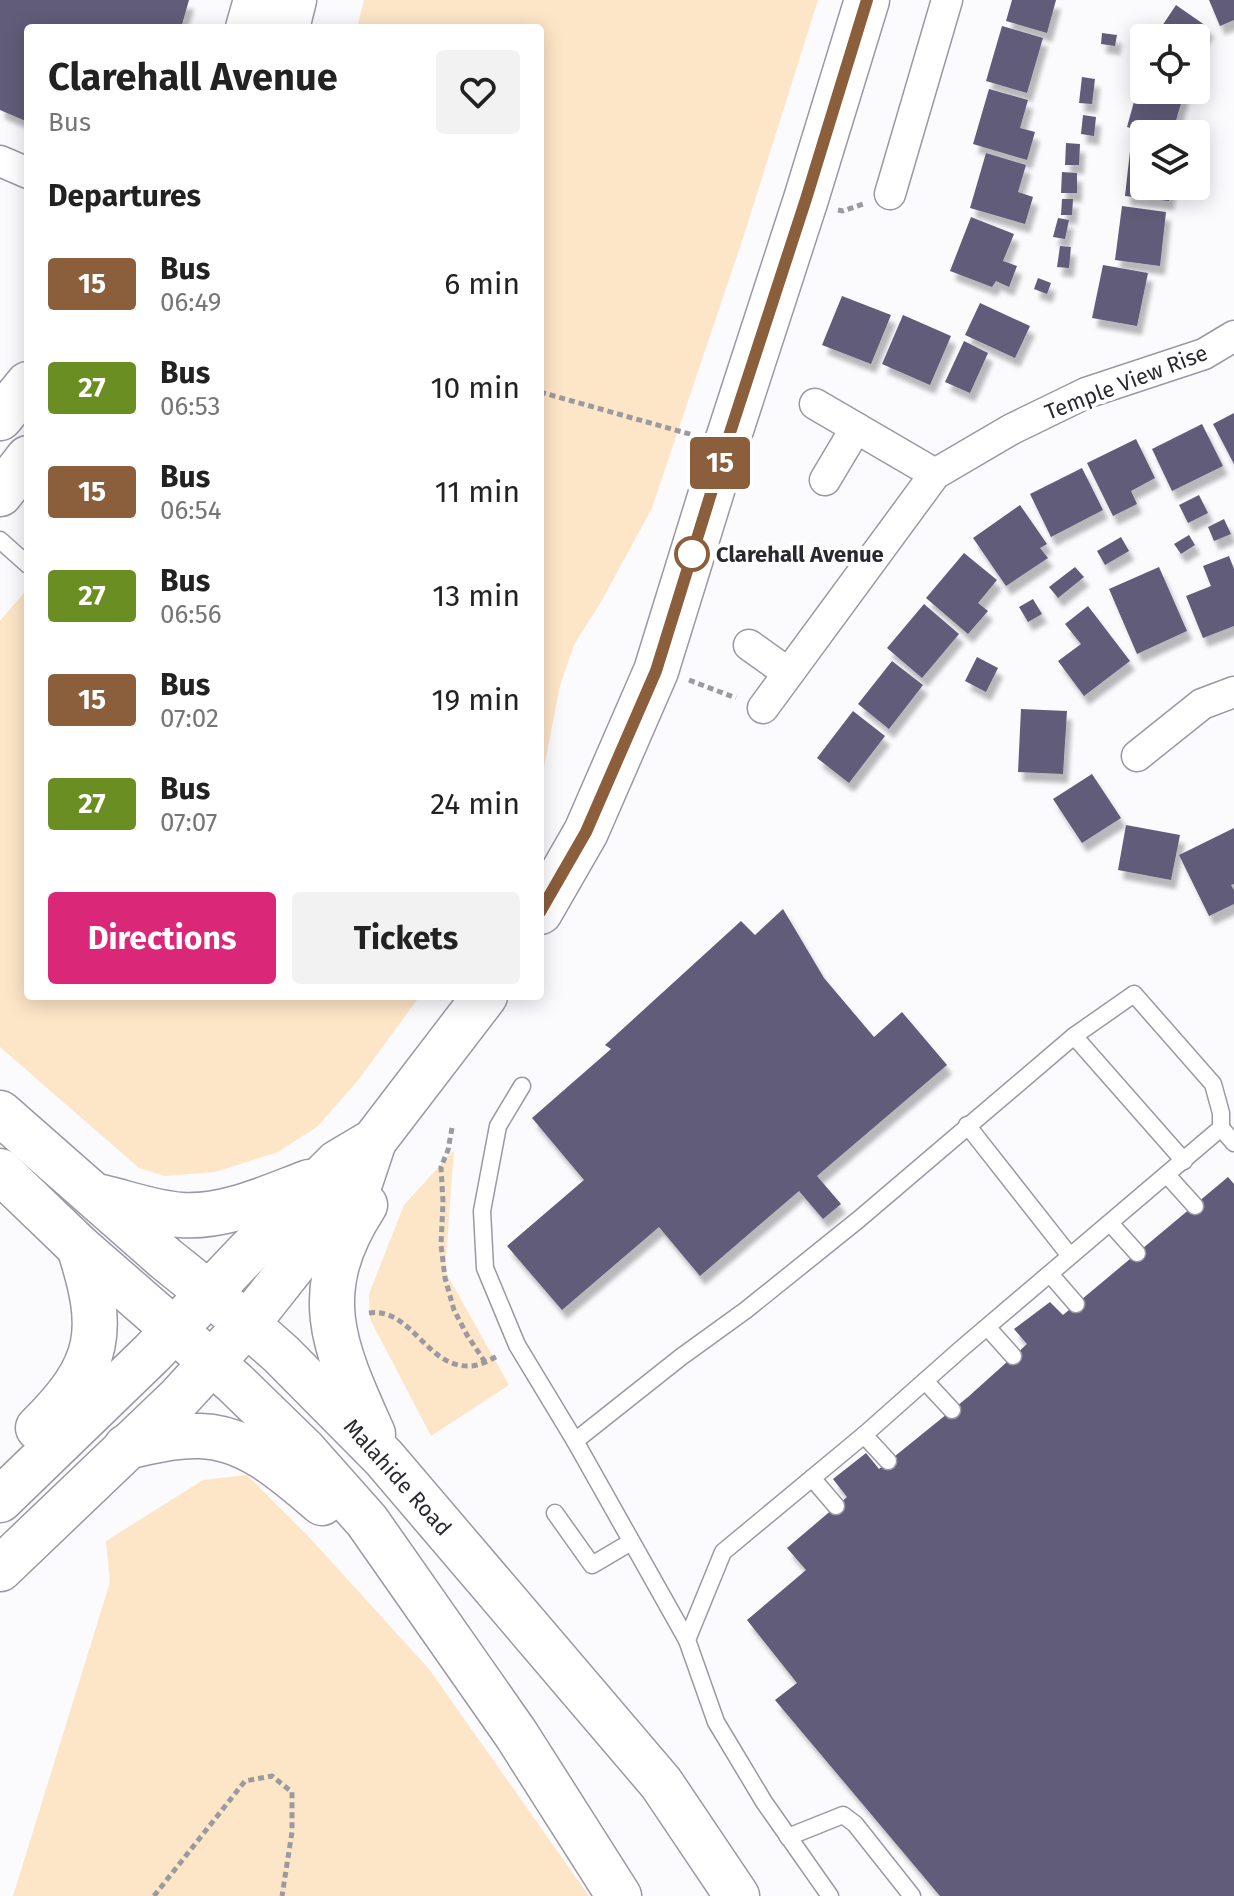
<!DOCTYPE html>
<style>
:root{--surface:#fff;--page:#f2f2f2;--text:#222;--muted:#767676;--accent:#db2777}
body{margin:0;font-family:"Fira Sans",sans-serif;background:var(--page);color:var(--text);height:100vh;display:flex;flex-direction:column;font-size:30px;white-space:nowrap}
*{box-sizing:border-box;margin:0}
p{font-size:26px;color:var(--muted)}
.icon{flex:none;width:44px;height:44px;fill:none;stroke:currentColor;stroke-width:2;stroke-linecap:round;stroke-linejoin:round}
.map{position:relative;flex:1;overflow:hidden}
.side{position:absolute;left:24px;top:24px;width:520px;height:976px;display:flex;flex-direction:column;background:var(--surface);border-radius:8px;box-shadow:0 4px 20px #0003}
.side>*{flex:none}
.badge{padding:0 16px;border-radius:6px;font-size:28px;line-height:52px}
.fabs{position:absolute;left:1130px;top:24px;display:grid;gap:16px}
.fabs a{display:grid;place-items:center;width:80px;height:80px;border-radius:8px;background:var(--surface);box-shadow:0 4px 20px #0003;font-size:40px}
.map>.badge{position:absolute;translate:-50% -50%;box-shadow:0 0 0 4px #fff}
h2{padding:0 24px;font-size:30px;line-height:72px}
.round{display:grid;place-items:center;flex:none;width:84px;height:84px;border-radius:8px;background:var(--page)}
.headline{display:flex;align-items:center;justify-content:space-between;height:136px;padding:0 24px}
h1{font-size:38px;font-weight:700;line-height:60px}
.button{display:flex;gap:16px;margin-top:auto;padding:16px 24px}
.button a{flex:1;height:92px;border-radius:8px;background:var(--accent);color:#fff;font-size:32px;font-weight:700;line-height:92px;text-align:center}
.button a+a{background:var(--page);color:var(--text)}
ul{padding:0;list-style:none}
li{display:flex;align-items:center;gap:24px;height:104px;padding:0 24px}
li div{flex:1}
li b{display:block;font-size:30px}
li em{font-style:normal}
li .badge{min-width:88px;font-weight:700;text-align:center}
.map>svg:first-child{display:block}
</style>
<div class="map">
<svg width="1234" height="1896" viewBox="0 0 1234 1896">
<defs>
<filter id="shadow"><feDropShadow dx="5" dy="9" stdDeviation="2" flood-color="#0004"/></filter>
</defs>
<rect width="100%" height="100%" fill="#fbfbfe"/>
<!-- green -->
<g fill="#fde5c7">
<polygon points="364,0 818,0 744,235 652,508 602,600 574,645 560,686 540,788 540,28 357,28"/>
<polygon points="28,588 28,996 420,996 359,1079 318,1126 278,1152 215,1172 165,1176 139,1168 0,1047 0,621"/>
<polygon points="454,1150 445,1271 509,1385 431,1436 370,1319 369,1294 404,1205"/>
<polygon points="247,1475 309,1537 429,1669 589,1896 13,1896 110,1582 106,1541 203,1480"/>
</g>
<!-- building -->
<g fill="#605b7a" filter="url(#shadow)">
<polygon points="0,0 189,0 181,28 28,28 28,122 0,110"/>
<polygon points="1012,0 1056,0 1047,33 1006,21"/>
<polygon points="1209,0 1234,0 1234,20 1220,26"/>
<polygon points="1176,5 1209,28 1196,48 1196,38 1154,38"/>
<polygon points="1002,26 1043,38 1027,93 986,81"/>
<polygon points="1102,33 1117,35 1115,46 1101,44"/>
<polygon points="1143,69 1144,90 1185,90 1172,134 1153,134 1127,127"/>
<polygon points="1082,77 1095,79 1092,104 1079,103"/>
<polygon points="989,89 1028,100 1020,128 1035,132 1027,160 973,144"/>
<polygon points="1083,115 1096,117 1094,136 1081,134"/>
<polygon points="1131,142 1144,143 1144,186 1171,186 1169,201 1125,196"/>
<polygon points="1066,143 1080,144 1079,165 1065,165"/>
<polygon points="986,153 1026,165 1018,192 1033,197 1025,224 970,208"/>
<polygon points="1062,172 1077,173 1077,193 1061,193"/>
<polygon points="1062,199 1073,199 1072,215 1061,215"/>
<polygon points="1122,206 1166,212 1160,266 1115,260"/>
<polygon points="971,217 1014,234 1003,261 1017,266 1009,287 996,281 992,287 950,271"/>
<polygon points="1058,218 1069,220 1065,239 1053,237"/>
<polygon points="1060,246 1071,247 1069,268 1057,267"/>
<polygon points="1103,265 1148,273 1137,326 1092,318"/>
<polygon points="1038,278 1051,283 1047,294 1034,289"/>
<polygon points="842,296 891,315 871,364 822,345"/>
<polygon points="980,303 1030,326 1015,358 965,335"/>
<polygon points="903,315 951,336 930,385 882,364"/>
<polygon points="964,341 988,353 970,393 945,382"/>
<polygon points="1234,413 1234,464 1213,424"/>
<polygon points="1202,424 1223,466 1172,491 1152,449"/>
<polygon points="1136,439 1155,478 1131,491 1137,504 1113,516 1087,463"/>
<polygon points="1082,468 1103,510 1051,537 1030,494"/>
<polygon points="1199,495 1208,513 1188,523 1179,505"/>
<polygon points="1020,505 1047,544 1040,548 1048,558 1006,586 973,538"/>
<polygon points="1224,519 1231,534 1214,541 1208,527"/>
<polygon points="1189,535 1195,545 1181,554 1174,544"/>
<polygon points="1121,537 1129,551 1105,565 1097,551"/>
<polygon points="964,553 997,580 978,603 988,611 968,634 926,598"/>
<polygon points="1229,556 1234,569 1234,626 1203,638 1186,596 1211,586 1203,566"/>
<polygon points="1075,567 1084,577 1058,598 1049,587"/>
<polygon points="1159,567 1187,631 1137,654 1109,589"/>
<polygon points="1033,599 1042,614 1028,622 1019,607"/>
<polygon points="924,604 959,634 922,678 887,648"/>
<polygon points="1088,606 1130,661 1084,696 1058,661 1081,644 1065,624"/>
<polygon points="977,657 998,668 986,692 965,681"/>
<polygon points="892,661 923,685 889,729 858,704"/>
<polygon points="1021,709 1067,711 1063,774 1018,772"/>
<polygon points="853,711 885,736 849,783 817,758"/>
<polygon points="1092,774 1121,818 1082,843 1053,799"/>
<polygon points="1126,825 1180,835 1171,880 1118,870"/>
<polygon points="1234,828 1234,884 1231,885 1234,890 1234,904 1209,916 1179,855"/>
<polygon points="783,909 824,978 874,1037 902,1012 947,1065 817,1176 841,1204 823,1219 799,1191 700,1276 659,1227 562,1310 507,1246 584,1180 532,1118 611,1049 605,1045 741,921 755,935"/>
<polygon points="1228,1177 1234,1184 1234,1896 940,1896 775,1700 797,1683 747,1620 806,1570 787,1548 847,1497 833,1479 866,1453 879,1469 968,1397 1027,1344 1014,1329 1050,1302 1063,1315"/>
</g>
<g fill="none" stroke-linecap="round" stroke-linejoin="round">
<defs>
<g id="lane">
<polyline points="0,540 28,565"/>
<polyline points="1074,1036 1184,1161"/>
<polyline points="522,1086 498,1126 482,1211 485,1268 517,1345 575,1441"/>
<polyline points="967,1125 1070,1256"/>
<polyline points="1167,1175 1195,1206"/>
<polyline points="1110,1223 1137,1253"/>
<polyline points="1050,1274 1076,1304"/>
<polyline points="988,1328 1013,1356"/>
<polyline points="925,1381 952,1410"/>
<polyline points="864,1435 888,1461"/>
<polyline points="812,1478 836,1506"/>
<polyline points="555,1513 592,1565 631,1542"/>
<polyline points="687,1640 575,1441 681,1357 746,1310 858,1220 1074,1036 1134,994 1213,1084 1221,1113 1221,1128"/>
<polyline points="788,1837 843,1815 855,1824 912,1896"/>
<polyline points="830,1896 764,1802 716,1722 687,1640 723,1552 864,1435 961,1349 1221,1128 1234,1143"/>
</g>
<g id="street">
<polyline points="0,161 28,173"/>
<polyline points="890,194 947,0"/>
<polyline points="815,404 935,474"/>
<polyline points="825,480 856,428"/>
<polyline points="749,645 788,673"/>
<polyline points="763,708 935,474 1012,429 1086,393 1204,354 1234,336"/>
<polyline points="1137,756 1202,704 1234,692"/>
</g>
<g id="secondary">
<polyline points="248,28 256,0"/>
<polyline points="287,28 294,0"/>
<polyline points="0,418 28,384"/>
<polyline points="0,494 28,458"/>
<polyline points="540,912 586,832 656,671 726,445 806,199 867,0"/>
<polyline points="0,1113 166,1259 247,1324 281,1354 384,1458 661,1783 737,1896"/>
<polyline points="0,1171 79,1247 235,1383 304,1450 367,1521 516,1734 619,1896"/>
<path d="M101,1197C127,1203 154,1213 181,1215C225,1218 269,1197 309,1182"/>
<path d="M365,1205C308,1293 334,1347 373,1434"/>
<path d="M38,1428C102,1365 106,1330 79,1247"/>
<path d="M126,1447C150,1442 175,1435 200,1436C248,1437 287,1473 322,1503"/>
<polyline points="0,1500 152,1353 249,1251 337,1163 374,1141"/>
<polyline points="0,1569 179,1398 247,1324 361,1180 374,1141 485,996"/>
</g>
</defs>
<!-- lane casing -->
<use href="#lane" stroke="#9a98a5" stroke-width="19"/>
<!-- street casing -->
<use href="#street" stroke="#9a98a5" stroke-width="33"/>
<!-- secondary casing -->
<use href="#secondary" stroke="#9a98a5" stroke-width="47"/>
<!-- path -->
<g stroke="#9b9b9f" stroke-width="5" stroke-dasharray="6 4" stroke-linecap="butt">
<polyline points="838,210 843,211 863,204"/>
<polyline points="540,392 693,435"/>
<polyline points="689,680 736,698"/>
<polyline points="452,1128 448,1150 441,1167 443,1202 441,1245 445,1278 454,1310 467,1335 485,1362"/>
<path d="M369,1313C412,1307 426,1368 470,1366C480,1366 490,1360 499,1355"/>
<polyline points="154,1896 245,1781 272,1776 292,1792 292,1832 282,1896"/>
</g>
<!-- lane -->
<use href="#lane" stroke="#fff" stroke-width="16"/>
<!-- street -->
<use href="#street" stroke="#fff" stroke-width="30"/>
<!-- secondary -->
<use href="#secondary" stroke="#fff" stroke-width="44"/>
</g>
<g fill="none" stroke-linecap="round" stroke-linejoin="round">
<defs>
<polyline id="line" points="540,912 586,832 656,671 726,445 806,199 867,0"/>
</defs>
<!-- line casing -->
<use href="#line" stroke="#fff" stroke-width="18"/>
<!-- line -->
<use href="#line" stroke="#8b5e3c" stroke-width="12"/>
</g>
<!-- markers -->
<circle fill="#fff" stroke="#8b5e3c" stroke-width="4" cx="692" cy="554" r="16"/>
<g text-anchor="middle" stroke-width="8" stroke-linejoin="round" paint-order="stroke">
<!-- street labels -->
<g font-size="22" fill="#2a292f" stroke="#fff">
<text transform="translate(1126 382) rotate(-21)" y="8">Temple View Rise</text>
<text transform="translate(398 1477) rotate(48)" y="8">Malahide Road</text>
</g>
<!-- stop labels -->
<g font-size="22" font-weight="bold" fill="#2a292f" stroke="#fff" text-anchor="start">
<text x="716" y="562">Clarehall Avenue</text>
</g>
</g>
</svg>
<div class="fabs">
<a><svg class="icon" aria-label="locate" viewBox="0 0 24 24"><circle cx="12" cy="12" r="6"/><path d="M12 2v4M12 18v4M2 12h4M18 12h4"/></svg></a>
<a><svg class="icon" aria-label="layers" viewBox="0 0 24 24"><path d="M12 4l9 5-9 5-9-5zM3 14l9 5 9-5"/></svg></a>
</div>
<b class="badge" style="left:720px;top:463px;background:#8b5e3c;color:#fff">15</b>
<section class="side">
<div class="headline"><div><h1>Clarehall Avenue</h1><p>Bus</p></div><a class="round"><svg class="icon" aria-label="heart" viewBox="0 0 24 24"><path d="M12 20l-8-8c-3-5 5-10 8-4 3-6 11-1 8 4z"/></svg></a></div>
<h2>Departures</h2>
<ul>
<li><span class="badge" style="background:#8b5e3c;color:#fff">15</span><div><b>Bus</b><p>06:49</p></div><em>6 min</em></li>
<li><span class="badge" style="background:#6b8e23;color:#fff">27</span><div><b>Bus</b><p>06:53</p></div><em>10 min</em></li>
<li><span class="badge" style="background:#8b5e3c;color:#fff">15</span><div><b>Bus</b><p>06:54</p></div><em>11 min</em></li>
<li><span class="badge" style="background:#6b8e23;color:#fff">27</span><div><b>Bus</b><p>06:56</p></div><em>13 min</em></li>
<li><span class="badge" style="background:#8b5e3c;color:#fff">15</span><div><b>Bus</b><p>07:02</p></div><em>19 min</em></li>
<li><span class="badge" style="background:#6b8e23;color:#fff">27</span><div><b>Bus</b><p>07:07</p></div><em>24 min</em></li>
</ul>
<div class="button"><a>Directions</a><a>Tickets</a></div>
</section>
</div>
